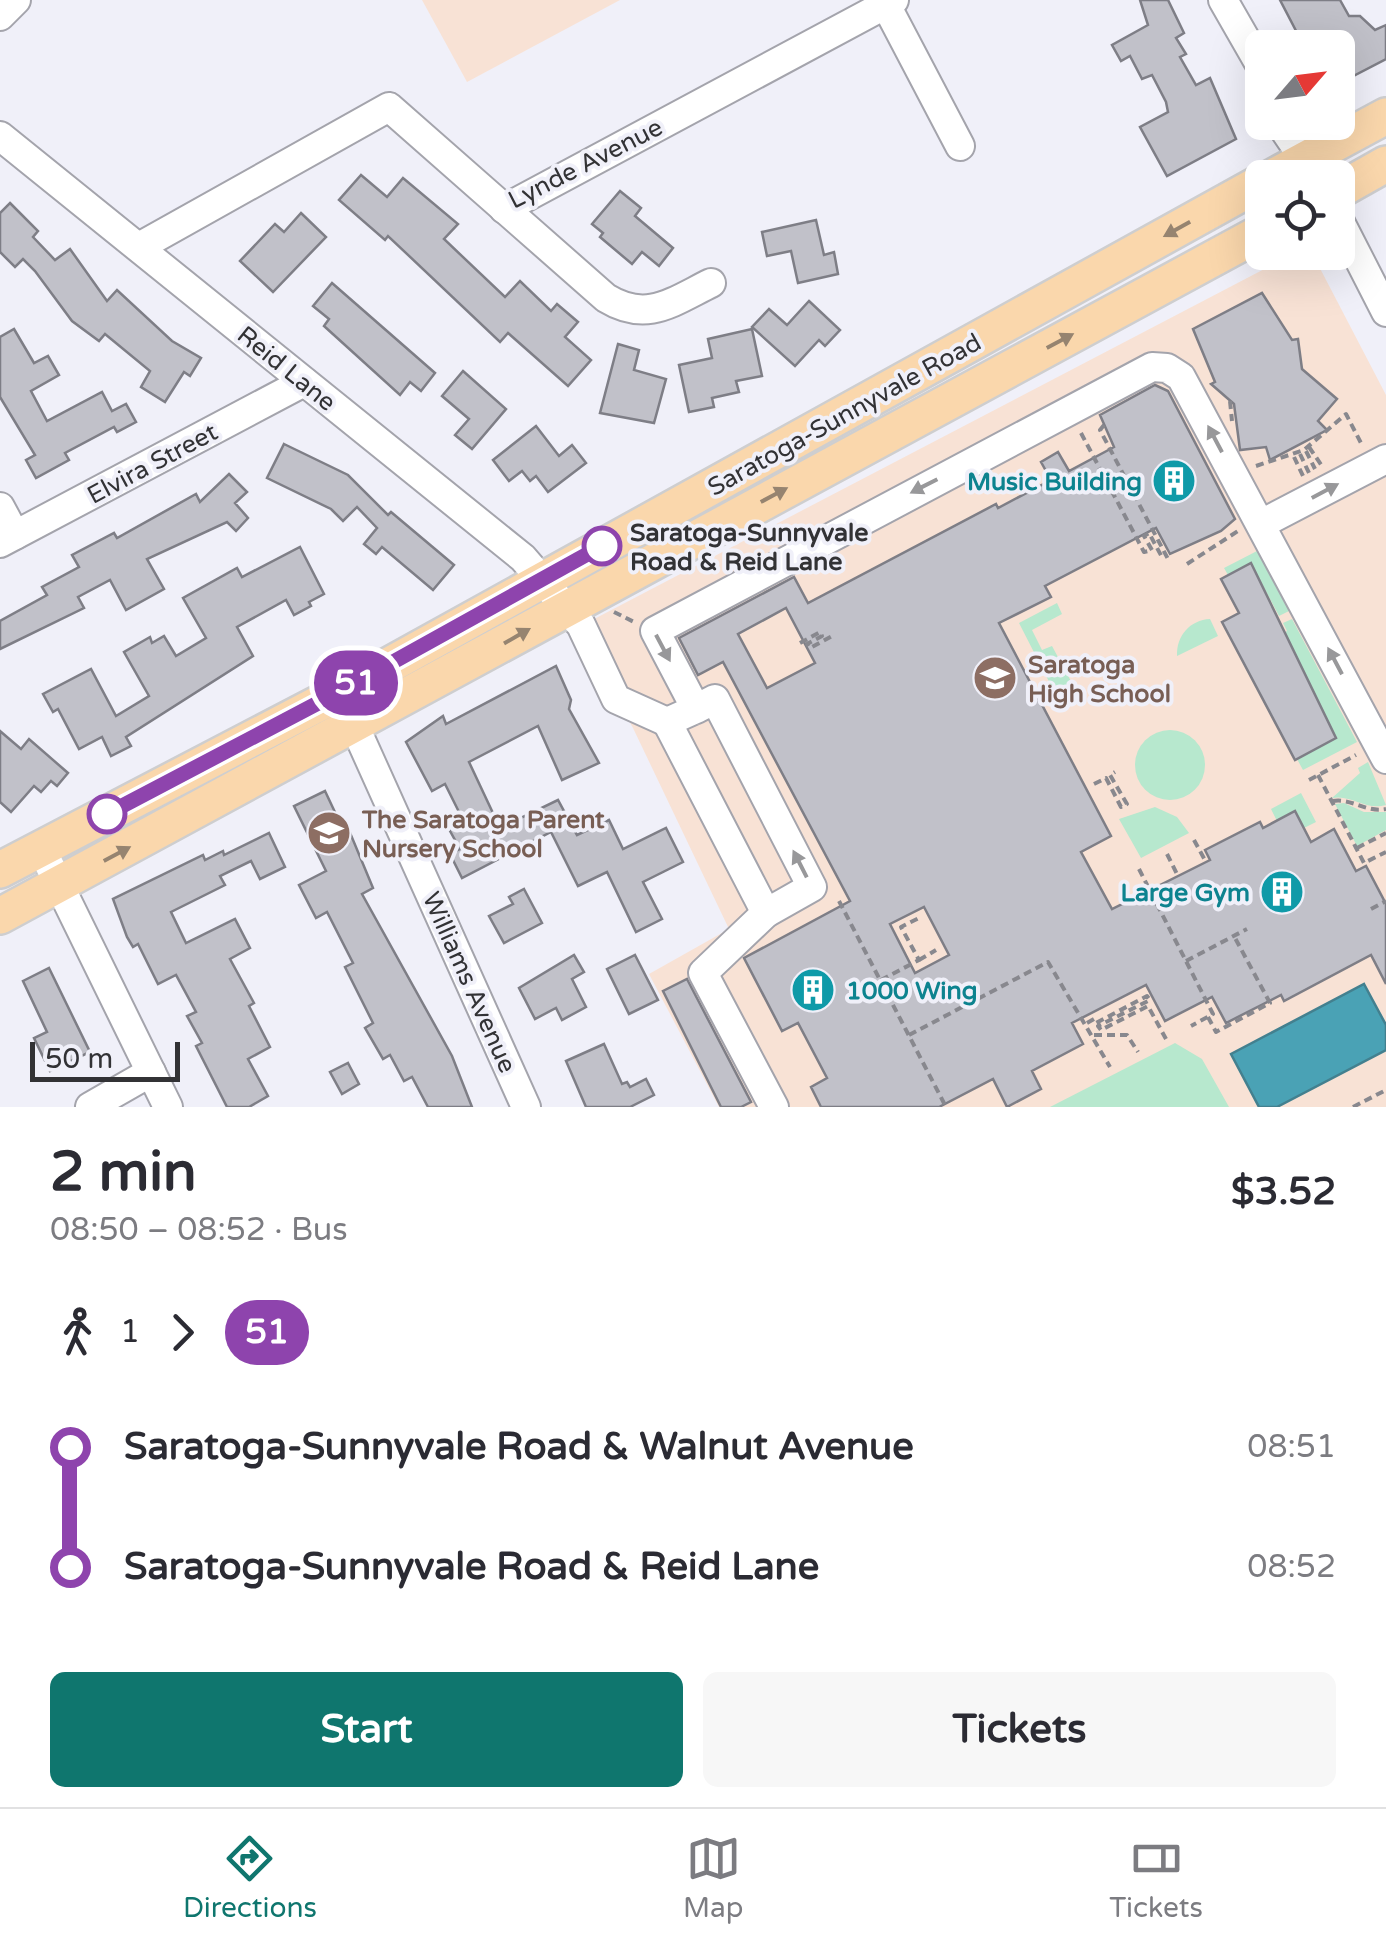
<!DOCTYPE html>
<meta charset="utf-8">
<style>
:root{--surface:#fff;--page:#f7f7f7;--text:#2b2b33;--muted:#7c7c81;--line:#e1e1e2;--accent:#0f766e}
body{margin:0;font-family:"Varela Round",sans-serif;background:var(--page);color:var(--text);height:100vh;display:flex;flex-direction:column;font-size:38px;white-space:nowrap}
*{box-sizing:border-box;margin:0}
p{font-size:32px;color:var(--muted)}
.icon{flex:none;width:55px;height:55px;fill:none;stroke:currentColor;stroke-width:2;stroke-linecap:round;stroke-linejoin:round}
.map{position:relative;height:1107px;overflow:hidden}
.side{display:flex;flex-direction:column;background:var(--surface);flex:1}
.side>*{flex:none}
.badge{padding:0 20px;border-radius:32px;font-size:35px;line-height:65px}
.needle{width:65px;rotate:62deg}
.buttons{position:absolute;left:1245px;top:30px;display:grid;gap:20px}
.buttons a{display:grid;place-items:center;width:110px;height:110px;border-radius:15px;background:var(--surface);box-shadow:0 10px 40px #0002;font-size:50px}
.scale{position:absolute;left:30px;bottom:25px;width:150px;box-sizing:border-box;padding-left:10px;border:5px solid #323235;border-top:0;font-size:28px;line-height:35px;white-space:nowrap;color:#323235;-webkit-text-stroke:8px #f0f0f9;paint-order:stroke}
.map>.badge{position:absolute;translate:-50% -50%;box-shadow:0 0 0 5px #fff}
.legs{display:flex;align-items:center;gap:15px;height:110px;padding:0 50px;font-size:32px}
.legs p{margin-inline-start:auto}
.overview{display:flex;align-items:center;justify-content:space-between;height:170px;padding:0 50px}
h1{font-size:55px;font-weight:700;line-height:75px}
.button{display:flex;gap:20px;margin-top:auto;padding:20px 50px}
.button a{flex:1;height:115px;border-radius:15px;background:var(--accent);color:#fff;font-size:40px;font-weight:700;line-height:115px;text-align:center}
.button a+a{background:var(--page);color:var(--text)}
ul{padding:0 50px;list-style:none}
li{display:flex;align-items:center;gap:35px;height:120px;font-size:38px}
li i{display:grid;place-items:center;width:15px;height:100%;margin:0 12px;background:currentColor}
li i::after{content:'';width:25px;height:25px;margin:-12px;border:8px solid;border-radius:50%;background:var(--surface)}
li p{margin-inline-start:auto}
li:first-child i{background:linear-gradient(#0000 50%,currentColor 0)}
li:last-child i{background:linear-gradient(currentColor 50%,#0000 0)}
.dock{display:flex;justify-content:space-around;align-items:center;height:140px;border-top:2px solid var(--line);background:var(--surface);font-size:28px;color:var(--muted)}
.dock a{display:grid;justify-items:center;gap:5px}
.dock .current{color:var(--accent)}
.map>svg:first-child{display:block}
</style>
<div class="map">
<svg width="1386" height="1107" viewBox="0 0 1386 1107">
<rect width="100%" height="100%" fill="#f0f0f9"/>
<!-- education -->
<g fill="#f8e2d5">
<polygon points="422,0 620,0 467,82"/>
<polygon points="1295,253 1312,253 1386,395 1386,1107 719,1107 649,974 729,929 633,728 577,628"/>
</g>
<!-- green -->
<g fill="#b7e8ce">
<polygon points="1257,551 1289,611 1279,616 1251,563 1228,575 1224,568"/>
<polygon points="1057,603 1062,614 1032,630 1042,650 1052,646 1080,698 1062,707 1019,623"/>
<path d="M1210,619L1218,636L1177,656C1176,636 1190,620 1210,619Z"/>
<polygon points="1292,619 1357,742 1303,770 1297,759 1336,738 1282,635 1287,631 1283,623"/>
<circle cx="1170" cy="765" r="35"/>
<path d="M1368,762L1386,805C1365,811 1352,794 1332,798L1360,773L1358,768Z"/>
<polygon points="1301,793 1316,822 1304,828 1295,811 1277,821 1271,809"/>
<polygon points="1344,803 1364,812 1386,812 1386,830 1357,846 1335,804"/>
<polygon points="1155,807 1177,817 1189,833 1141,858 1119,819"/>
<polygon points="1175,1043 1202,1059 1229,1107 1050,1107"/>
</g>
<!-- water -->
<polygon fill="#4aa2b5" stroke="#43808f" stroke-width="2.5" points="1364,984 1386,1025 1386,1050 1277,1107 1259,1107 1231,1054"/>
<!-- building -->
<g fill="#c1c1c9" stroke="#7e7e86" stroke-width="2.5" fill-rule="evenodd">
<polygon points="1140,0 1168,0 1184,33 1176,38 1186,54 1180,57 1196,85 1210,78 1236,139 1167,176 1140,127 1168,112 1166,102 1152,75 1142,79 1130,56 1121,61 1112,45 1148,25"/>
<polygon points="1280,0 1340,0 1349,16 1360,16 1375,30 1386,25 1386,59 1338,84 1338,48 1305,48"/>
<polygon points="361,175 387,197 403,178 458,224 444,239 505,297 520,281 551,311 557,304 578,322 565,337 591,360 568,386 508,333 500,342 388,236 385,240 339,200"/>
<polygon points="620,191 641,208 635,216 673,248 659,266 642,252 632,264 600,237 603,233 592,224"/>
<polygon points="10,203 38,231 33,237 55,260 70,249 107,301 117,290 172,341 201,358 190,376 184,372 165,402 141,387 150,371 105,334 99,341 72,321 35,271 23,259 15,267 0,252 0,213"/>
<polygon points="301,213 326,237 273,292 240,261 275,224 284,232"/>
<polygon points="816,220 824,255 834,252 838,274 798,283 791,251 767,256 762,232"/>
<polygon points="332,283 435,373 421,391 410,382 400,395 324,326 329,319 313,306"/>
<polygon points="1262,293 1292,340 1298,339 1302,369 1337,399 1318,421 1327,430 1270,460 1266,447 1240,450 1234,404 1211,384 1215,382 1193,329"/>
<polygon points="809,301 840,330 825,346 819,340 795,366 752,327 769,309 787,325"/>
<polygon points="14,329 34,363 48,356 59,375 31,391 47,421 102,392 112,411 126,404 136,422 117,432 114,427 65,453 69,460 36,478 26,460 35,455 0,397 0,337"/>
<polygon points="752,329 762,376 736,381 739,392 712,398 714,407 689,412 679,365 712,358 708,339"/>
<polygon points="618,344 639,350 634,370 666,379 654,423 600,413"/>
<polygon points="463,371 506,409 472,449 455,435 469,419 442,396"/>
<path d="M1155,385L1168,391L1235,519L1221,531L1170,554L1156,528L1045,586L1051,597L999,623L1111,836L1081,852L1112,909L1210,860L1205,850L1260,822L1263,828L1295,811L1311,842L1334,829L1356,871L1366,866L1386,904V984L1371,955L1284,1001L1281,995L1226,1023L1212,997L1165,1021L1146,985L1072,1023L1083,1044L1032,1071L1041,1089L1007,1107L993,1079L939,1107H821L811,1087L827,1078L798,1023L782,1031L744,958L850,901L723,662L698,675L679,638L794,577L808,603L996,504L998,508L1051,480L1041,462L1058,452L1069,471L1114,447L1100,415ZM786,608L815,663L767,688L738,634ZM924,907L949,955L915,973L890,924Z"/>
<polygon points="536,426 559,456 572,445 586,463 548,492 536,476 530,481 522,471 509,481 493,460"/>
<polygon points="284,444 348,475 388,515 391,512 454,565 433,590 382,547 376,554 364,544 377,528 357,507 343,521 331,509 267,478"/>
<polygon points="229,474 247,492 235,503 248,518 236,531 227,522 147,559 164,589 126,610 110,580 78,597 84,608 0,649 0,621 47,595 42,587 79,567 72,555 114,533 117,538 196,494 200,502"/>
<polygon points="300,547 324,594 309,602 311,606 294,615 286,600 237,627 253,656 126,737 131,746 111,756 102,737 79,749 58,709 53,712 43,694 91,669 116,716 149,696 124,652 150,637 152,643 164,636 176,656 206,638 183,598 237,568 242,577"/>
<polygon points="1251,563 1336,738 1295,760 1222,622 1239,613 1221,579"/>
<polygon points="556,666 571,700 569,709 599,763 562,780 538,726 469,762 500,828 558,800 577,835 609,820 623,849 666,828 683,862 643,882 662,919 636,932 607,872 578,886 551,832 462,878 450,854 460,849 445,822 460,814 445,784 432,791 406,742 443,716 446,724"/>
<polygon points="0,731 21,749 29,739 68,773 57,786 51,781 41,792 34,786 11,812 0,802"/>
<polygon points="325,791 341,825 346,823 373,888 362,894 452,1056 472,1107 428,1107 412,1077 404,1081 390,1055 383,1059 365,1028 373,1023 345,967 353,963 327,912 316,918 299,885 326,871 294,806"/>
<polygon points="269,833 285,867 260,879 251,861 220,876 225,885 171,912 186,943 235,919 250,948 230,959 254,1003 249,1006 270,1047 248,1059 268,1096 249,1107 227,1107 196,1046 202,1043 187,1016 196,1012 176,975 158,984 138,944 133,947 127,937 113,899 203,855 205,860 223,851 224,855"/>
<polygon points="524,889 542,923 504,943 489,916 513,904 509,897"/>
<polygon points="574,955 584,972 572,979 586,1007 562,1020 556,1008 535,1019 519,988"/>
<polygon points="635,955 658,1000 629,1014 607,969"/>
<polygon points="49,968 90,1052 50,1071 34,1038 47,1032 23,981"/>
<polygon points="687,979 751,1102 741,1107 721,1107 663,991"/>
<polygon points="604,1044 622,1084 627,1082 630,1087 646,1079 654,1095 630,1107 586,1107 566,1061"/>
<polygon points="348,1063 359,1084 342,1094 330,1072"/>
</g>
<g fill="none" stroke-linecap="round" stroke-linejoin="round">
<defs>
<g id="minor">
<polyline points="1223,0 1262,68"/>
<polyline points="886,5 960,146"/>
<polyline points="0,16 16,0"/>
<polyline points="1279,122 1317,178"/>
<polyline points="0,136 523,558 581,625 616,699 667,722"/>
<polyline points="504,209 894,0"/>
<polyline points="1338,218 1386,312"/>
<path d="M139,247L389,107L606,298C647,323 672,302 711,283"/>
<polyline points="0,507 15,535"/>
<polyline points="1263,523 1386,459"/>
<polyline points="0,543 304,382"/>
<polyline points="346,707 526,1107"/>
<polyline points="696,709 715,699 812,887 766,913 667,722 696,709 655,631 1152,367 1167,368 1181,377 1386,759"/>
<polyline points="41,848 168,1107"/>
<polyline points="766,913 703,973 774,1107"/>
<polyline points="90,1107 151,1072"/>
</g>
<g id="major">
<polyline points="1271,178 1386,116"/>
<polyline points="1338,191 1386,164"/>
<polyline points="0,870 339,693 1262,182"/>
<polyline points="0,916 1262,232"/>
</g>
</defs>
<!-- minor casing -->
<use href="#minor" stroke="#a4a4ac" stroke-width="32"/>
<!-- major casing -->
<use href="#major" stroke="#cececf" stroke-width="40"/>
<!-- path -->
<g stroke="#88888e" stroke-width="4" stroke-dasharray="8 5" stroke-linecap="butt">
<polyline points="1230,401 1232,421"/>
<polyline points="1104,425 1100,430 1168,559"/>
<polyline points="1081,433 1144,552 1152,550 1144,536 1149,533 1163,559"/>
<polyline points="1309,447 1322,466"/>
<polyline points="1306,451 1315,469"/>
<polyline points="1300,454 1309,473"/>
<polyline points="1294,457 1303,476"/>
<polyline points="1256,466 1304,450 1346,414 1362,445"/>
<polyline points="1187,564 1238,531"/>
<polyline points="614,612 636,623"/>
<polyline points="800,643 820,632 822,636 807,644 810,648 834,635"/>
<polyline points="1318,775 1364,863 1386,852"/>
<polyline points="1309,780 1356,755"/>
<polyline points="1094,784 1106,778 1121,807 1127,804 1110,775 1115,772"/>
<path d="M1333,801C1352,798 1366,813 1386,809"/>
<polyline points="1194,840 1206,862"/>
<polyline points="1357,848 1386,833"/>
<polyline points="1167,854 1178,876"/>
<polyline points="1139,869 1213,1014 1191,1026"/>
<polyline points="839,901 946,1107"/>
<polyline points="1371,909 1386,901"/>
<polyline points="919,960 936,950"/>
<polyline points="1186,961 1247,929"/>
<polyline points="881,980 919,960 901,927 919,918"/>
<polyline points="1208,1017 1216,1032 1270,1003 1234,936"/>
<polyline points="1087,1023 1094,1019 1096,1023 1147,996 1150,1000 1098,1026 1101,1030 1148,1006 1166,1039"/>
<polyline points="909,1035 1048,962 1110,1067"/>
<polyline points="1094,1035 1127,1035 1138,1052"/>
<polyline points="1353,1107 1386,1090"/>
</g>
<!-- minor -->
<use href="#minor" stroke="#fff" stroke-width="28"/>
<!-- major -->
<use href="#major" stroke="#fad7ac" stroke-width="35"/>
</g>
<!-- one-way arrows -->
<defs><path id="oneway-solid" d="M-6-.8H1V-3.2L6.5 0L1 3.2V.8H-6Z" transform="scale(2.5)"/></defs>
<g fill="#968470">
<use href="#oneway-solid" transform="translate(1177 229) rotate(151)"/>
<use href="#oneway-solid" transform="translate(1060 341) rotate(-28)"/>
<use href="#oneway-solid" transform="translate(774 495) rotate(-28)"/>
<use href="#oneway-solid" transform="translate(517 636) rotate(-30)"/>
<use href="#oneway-solid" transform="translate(117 854) rotate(-28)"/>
</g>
<g fill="#98989a">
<use href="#oneway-solid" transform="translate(1215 439) rotate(-118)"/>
<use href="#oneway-solid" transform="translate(924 486) rotate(153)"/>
<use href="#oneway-solid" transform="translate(1325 491) rotate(-28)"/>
<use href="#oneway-solid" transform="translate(663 648) rotate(62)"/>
<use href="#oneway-solid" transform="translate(1335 661) rotate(-118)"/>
<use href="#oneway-solid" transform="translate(800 864) rotate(-117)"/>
</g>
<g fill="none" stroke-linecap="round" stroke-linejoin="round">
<defs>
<polyline id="line-1" points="107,814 339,692 602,546"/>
</defs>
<!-- line-1 casing -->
<use href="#line-1" stroke="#fff" stroke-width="22"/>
<!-- line-1 -->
<use href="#line-1" stroke="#8e44ad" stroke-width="15"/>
</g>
<!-- icons -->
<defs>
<symbol id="building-disc" viewBox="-11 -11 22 22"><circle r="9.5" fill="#0f9aa8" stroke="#f0f0f9"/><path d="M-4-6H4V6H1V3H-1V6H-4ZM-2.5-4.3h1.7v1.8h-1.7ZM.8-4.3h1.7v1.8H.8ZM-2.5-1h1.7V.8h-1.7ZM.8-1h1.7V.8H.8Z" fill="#fff"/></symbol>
<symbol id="school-disc" viewBox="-11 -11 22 22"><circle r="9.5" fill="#8d6e63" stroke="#f0f0f9"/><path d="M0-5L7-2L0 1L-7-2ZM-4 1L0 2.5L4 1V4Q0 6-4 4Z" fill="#fff"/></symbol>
</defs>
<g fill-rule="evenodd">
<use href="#building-disc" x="1149" y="456" width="50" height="50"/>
<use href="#school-disc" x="970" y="653" width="50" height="50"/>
<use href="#school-disc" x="304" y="808" width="50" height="50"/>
<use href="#building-disc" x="1257" y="867" width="50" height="50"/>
<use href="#building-disc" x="788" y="965" width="50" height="50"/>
</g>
<!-- markers -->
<g fill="#fff" stroke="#8e44ad" stroke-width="5">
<circle cx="602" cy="546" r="18"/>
<circle cx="107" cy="814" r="18"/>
</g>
<g text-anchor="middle" stroke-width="8" stroke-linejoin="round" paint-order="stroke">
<!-- street labels -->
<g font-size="25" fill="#323235" stroke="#f0f0f9">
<text transform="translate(585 163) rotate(-27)" y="9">Lynde Avenue</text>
<text transform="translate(287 368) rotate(39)" y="9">Reid Lane</text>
<text transform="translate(844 414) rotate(-29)" y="9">Saratoga-Sunnyvale Road</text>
<text transform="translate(152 463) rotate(-28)" y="9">Elvira Street</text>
<text transform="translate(470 982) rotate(66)" y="9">Williams Avenue</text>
</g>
<!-- culture labels -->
<g font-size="25" font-weight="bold" fill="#0d838f" stroke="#f0f0f9" text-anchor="end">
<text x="1142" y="490">Music Building</text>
<text x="1250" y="901">Large Gym</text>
<text x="846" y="999" text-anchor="start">1000 Wing</text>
</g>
<!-- stop labels -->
<g font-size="25" font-weight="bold" fill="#323235" stroke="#f0f0f9" text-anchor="start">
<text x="630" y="541">Saratoga-Sunnyvale<tspan x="630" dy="29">Road &amp; Reid Lane</tspan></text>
</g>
<!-- education labels -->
<g font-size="25" font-weight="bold" fill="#785e54" stroke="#f0f0f9" text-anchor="start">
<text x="1028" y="673">Saratoga<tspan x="1028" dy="29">High School</tspan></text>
<text x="362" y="828">The Saratoga Parent<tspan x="362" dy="29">Nursery School</tspan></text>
</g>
</g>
</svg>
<div class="buttons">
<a><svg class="needle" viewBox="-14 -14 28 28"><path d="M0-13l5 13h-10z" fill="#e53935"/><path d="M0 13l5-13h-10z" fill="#7c7c81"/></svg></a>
<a><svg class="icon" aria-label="locate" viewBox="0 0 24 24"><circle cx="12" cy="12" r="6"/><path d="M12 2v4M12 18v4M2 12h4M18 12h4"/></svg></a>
</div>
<div class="scale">50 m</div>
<b class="badge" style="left:356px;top:683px;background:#8e44ad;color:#fff">51</b>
</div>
<section class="side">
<div class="overview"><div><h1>2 min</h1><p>08:50 – 08:52 · Bus</p></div><b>$3.52</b></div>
<div class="legs"><svg class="icon" aria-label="walk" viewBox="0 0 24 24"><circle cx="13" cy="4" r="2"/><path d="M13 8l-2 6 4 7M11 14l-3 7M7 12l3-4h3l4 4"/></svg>1<svg class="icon" aria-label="forward" viewBox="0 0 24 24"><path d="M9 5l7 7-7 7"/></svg><b class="badge" style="background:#8e44ad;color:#fff">51</b></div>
<ul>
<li><i style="color:#8e44ad"></i><b>Saratoga-Sunnyvale Road &amp; Walnut Avenue</b><p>08:51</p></li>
<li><i style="color:#8e44ad"></i><b>Saratoga-Sunnyvale Road &amp; Reid Lane</b><p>08:52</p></li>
</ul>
<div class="button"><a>Start</a><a>Tickets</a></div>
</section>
<nav class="dock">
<a class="current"><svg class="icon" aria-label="directions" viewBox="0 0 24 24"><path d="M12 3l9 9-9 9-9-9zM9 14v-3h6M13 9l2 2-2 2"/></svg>Directions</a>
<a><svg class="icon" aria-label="map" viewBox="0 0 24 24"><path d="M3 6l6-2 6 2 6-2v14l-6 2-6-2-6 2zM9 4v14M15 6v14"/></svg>Map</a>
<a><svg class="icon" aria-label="tickets" viewBox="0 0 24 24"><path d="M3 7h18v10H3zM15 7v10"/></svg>Tickets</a>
</nav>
